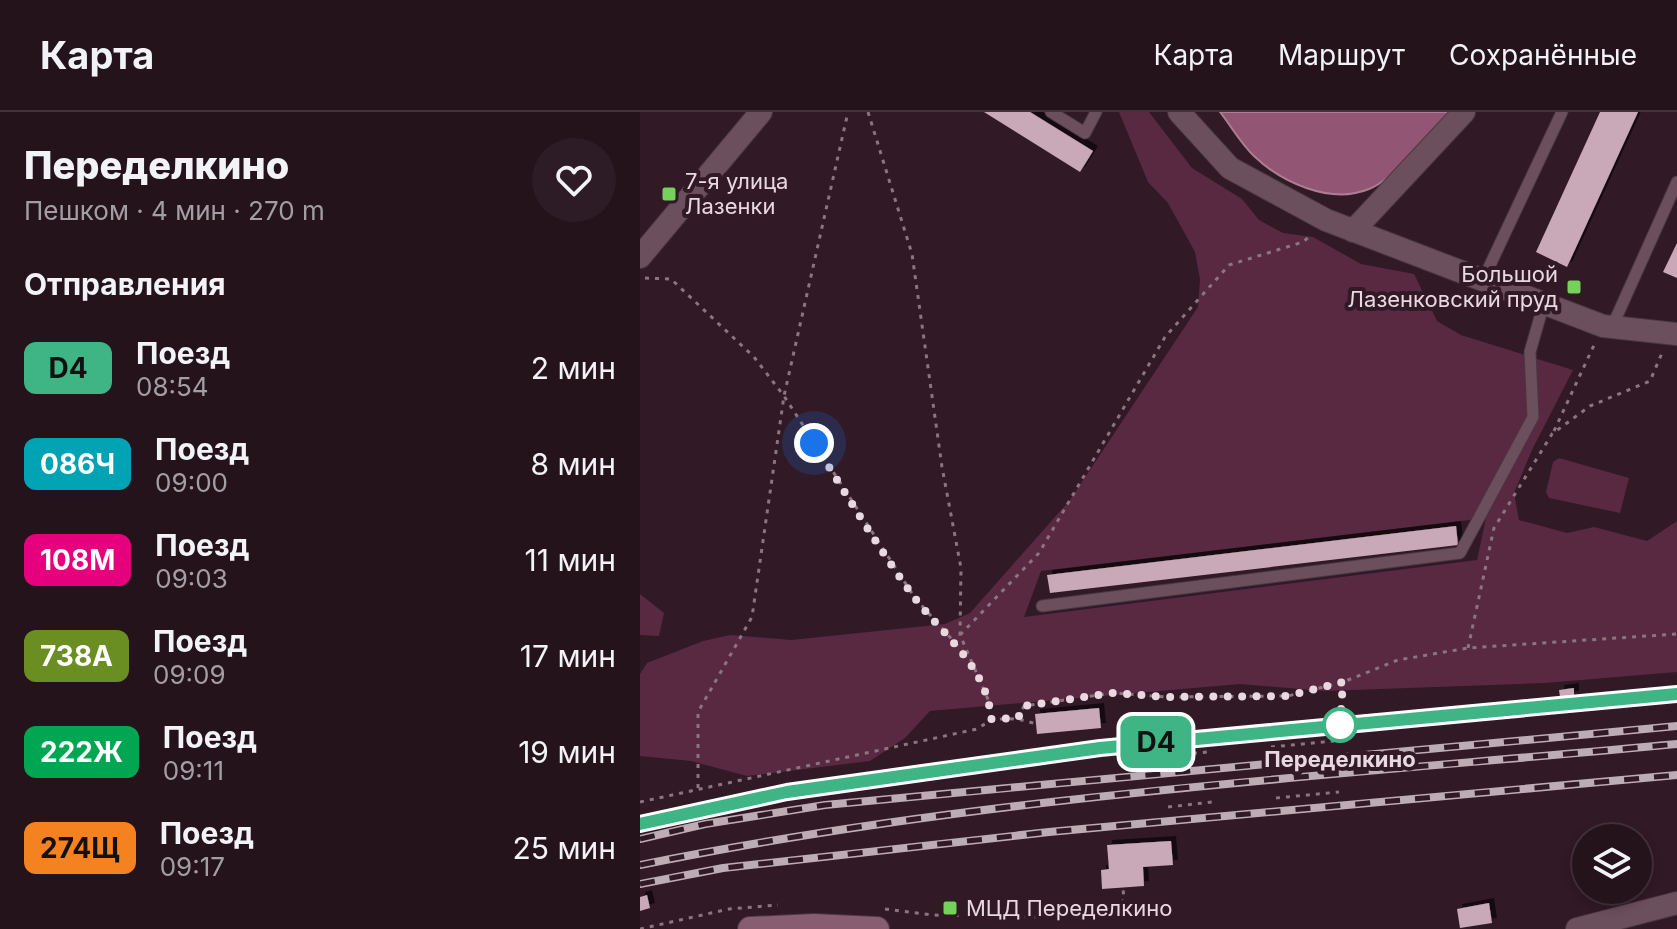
<!DOCTYPE html>
<html lang="ru">
<meta charset="utf-8">
<style>
:root{--surface:#25131c;--page:#2d1c25;--text:#f1f3f6;--muted:#a39ea3;--line:#42323b}
body{margin:0;font-family:Inter,sans-serif;background:var(--page);color:var(--text);height:100vh;display:flex;flex-direction:column;font-size:30px;white-space:nowrap}
*{box-sizing:border-box;margin:0}
p{font-size:26px;color:var(--muted)}
.icon{flex:none;width:44px;height:44px;fill:none;stroke:currentColor;stroke-width:2;stroke-linecap:round;stroke-linejoin:round}
.map{position:relative;flex:1;overflow:hidden}
.sheet{display:flex;flex-direction:column;background:var(--surface);width:640px}
.sheet>*{flex:none}
.badge{padding:0 16px;border-radius:12px;font-size:28px;line-height:52px}
.buttons{position:absolute;left:932px;top:712px;display:grid;gap:16px}
.buttons a{display:grid;place-items:center;width:80px;height:80px;border-radius:50%;background:var(--surface);box-shadow:0 4px 12px #0003,0 0 0 2px var(--line);font-size:40px}
.you{position:absolute;width:40px;height:40px;margin:-20px;border:6px solid #fff;border-radius:50%;background:#1a73e8;box-shadow:0 0 0 12px #1a73e833}
.map>.badge{position:absolute;translate:-50% -50%;box-shadow:0 0 0 4px #fff}
h2{padding:0 24px;font-size:30px;line-height:72px}
.round{display:grid;place-items:center;flex:none;width:84px;height:84px;border-radius:42px;background:var(--page)}
.head{display:flex;align-items:center;justify-content:space-between;height:136px;padding:0 24px}
h1{font-size:38px;font-weight:800;line-height:60px}
ul{padding:0;list-style:none}
li{display:flex;align-items:center;gap:24px;height:96px;padding:0 24px}
li div{flex:1}
li b{display:block;font-size:30px}
li em{font-style:normal}
li .badge{min-width:88px;font-weight:700;text-align:center}
header{display:flex;align-items:center;gap:48px;box-sizing:border-box;height:112px;padding:0 40px;background:var(--surface);border-bottom:2px solid var(--line)}
header strong{font-size:38px}
nav{display:flex;gap:44px;margin-inline-start:auto;font-size:28px}
main{display:flex;flex:1;min-height:0}
.map>svg:first-child{display:block}
</style>
<header>
<strong>Карта</strong>
<nav><a>Карта</a><a>Маршрут</a><a>Сохранённые</a></nav>
</header>
<main>
<section class="sheet">
<div class="head"><div><h1>Переделкино</h1><p>Пешком · 4 мин · 270 m</p></div><a class="round"><svg class="icon" aria-label="heart" viewBox="0 0 24 24"><path d="M12 20l-8-8c-3-5 5-10 8-4 3-6 11-1 8 4z"/></svg></a></div>
<h2>Отправления</h2>
<ul>
<li><span class="badge" style="background:#3fb485;color:#111">D4</span><div><b>Поезд</b><p>08:54</p></div><em>2 мин</em></li>
<li><span class="badge" style="background:#00a3b4;color:#fff">086Ч</span><div><b>Поезд</b><p>09:00</p></div><em>8 мин</em></li>
<li><span class="badge" style="background:#e6007e;color:#fff">108М</span><div><b>Поезд</b><p>09:03</p></div><em>11 мин</em></li>
<li><span class="badge" style="background:#6b8e23;color:#fff">738А</span><div><b>Поезд</b><p>09:09</p></div><em>17 мин</em></li>
<li><span class="badge" style="background:#00a651;color:#fff">222Ж</span><div><b>Поезд</b><p>09:11</p></div><em>19 мин</em></li>
<li><span class="badge" style="background:#f58220;color:#111">274Щ</span><div><b>Поезд</b><p>09:17</p></div><em>25 мин</em></li>
</ul>
</section>
<div class="map">
<svg width="1037" height="817" viewBox="0 0 1037 817">
<defs>
<filter id="shadow"><feDropShadow dx="5" dy="-5" stdDeviation="0" flood-color="#0009"/></filter>
</defs>
<rect width="100%" height="100%" fill="#311925"/>
<!-- green -->
<g fill="#592942" fill-rule="evenodd">
<path d="M479,0H509L552,56L602,87L619,108L643,121L673,125L721,152L774,162L797,209L821,223L933,258L892,338L874,381L879,408L927,421L954,415L1007,429L1037,409V560L905,571L685,579L600,572L290,599L265,626L230,649L107,664L51,649L0,644V562L7,551L63,529L90,523L151,528L305,512L330,501L430,388L558,195L560,168L555,140L528,91L508,70ZM846,406L837,448L384,505L401,459Z"/>
<polygon points="919,346 989,366 980,401 909,386 906,380 913,350"/>
<polygon points="0,482 24,501 19,524 0,523"/>
</g>
<!-- water -->
<path fill="#925674" stroke="#ac7d94" stroke-width="2" d="M580,0H809C791,22 755,67 729,77C690,93 641,70 614,44C601,32 591,14 580,0Z"/>
<!-- building -->
<g fill="#c9a9b7" filter="url(#shadow)">
<polygon points="344,0 390,0 453,39 440,60"/>
<polygon points="960,0 998,0 927,155 896,140"/>
<polygon points="1037,131 1037,166 1023,160"/>
<polygon points="816,414 818,433 410,481 407,463"/>
<polygon points="934,576 934,584 920,585 919,578"/>
<polygon points="459,596 461,616 397,622 395,602"/>
<polygon points="531,729 533,753 503,755 504,774 462,777 461,758 469,757 467,733"/>
<polygon points="958,778 996,778 996,779 960,787"/>
<polygon points="7,783 10,796 0,799 0,785"/>
<polygon points="849,791 852,811 820,816 817,797"/>
</g>
<g fill="none" stroke-linecap="round" stroke-linejoin="round">
<defs>
<g id="lane">
<polyline points="411,0 445,21 456,0"/>
<polyline points="842,170 922,0"/>
<polyline points="972,215 1037,70"/>
<polyline points="402,494 820,441 893,305 890,240 904,191"/>
</g>
<g id="street">
<polyline points="539,0 590,56 686,108 963,214 1037,222"/>
<polyline points="713,119 824,0"/>
<polyline points="0,145 121,0"/>
<polyline points="937,817 1037,791"/>
</g>
<polyline id="secondary" points="110,817 174,814 237,817"/>
</defs>
<!-- lane casing -->
<use href="#lane" stroke="#4a3740" stroke-width="13"/>
<!-- street casing -->
<use href="#street" stroke="#4a3740" stroke-width="24"/>
<!-- secondary casing -->
<use href="#secondary" stroke="#4a3740" stroke-width="26"/>
<!-- path -->
<g stroke="#8a767f" stroke-width="3" stroke-dasharray="4 6" stroke-linecap="butt">
<polyline points="228,0 272,142 302,355 321,456 320,523 350,592 351,607"/>
<polyline points="5,166 31,167 114,245 144,284 275,486 325,542"/>
<polyline points="914,319 955,231"/>
<polyline points="320,523 399,441 525,225 589,153 663,130 671,123"/>
<polyline points="828,536 854,416 912,322 950,294 1010,269 1022,241"/>
<polyline points="378,606 384,594 472,581 528,585 648,584 703,570 758,548 828,536 1037,522"/>
<polyline points="631,635 694,629"/>
<polyline points="523,644 568,640"/>
<polyline points="58,676 58,600 112,505 144,284 208,0"/>
<polyline points="636,686 699,680"/>
<path d="M0,690L337,617C356,603 374,605 396,612"/>
<polyline points="528,695 572,690"/>
<polyline points="245,797 292,803 395,805 466,802 484,788 483,776"/>
<polyline points="0,817 89,797 138,793"/>
</g>
<!-- lane -->
<use href="#lane" stroke="#6b4f5c" stroke-width="11"/>
<!-- street -->
<use href="#street" stroke="#6b4f5c" stroke-width="22"/>
<!-- secondary -->
<use href="#secondary" stroke="#885c71" stroke-width="24"/>
<defs>
<g id="rail">
<path d="M0,712C333,630 695,614 1037,582"/>
<polyline points="0,727 65,712 185,693 1037,614"/>
<path d="M0,753C341,684 691,664 1037,632"/>
<polyline points="0,772 83,756 409,720 1037,663"/>
</g>
</defs>
<!-- rail casing -->
<use href="#rail" stroke="#beacb4" stroke-width="8"/>
<!-- rail -->
<use href="#rail" stroke="#311925" stroke-width="5" stroke-dasharray="15" stroke-linecap="butt"/>
</g>
<g fill="none" stroke-linecap="round" stroke-linejoin="round">
<defs>
<polyline id="line" points="0,712 147,680 460,636 1037,582"/>
</defs>
<!-- line casing -->
<use href="#line" stroke="#fff" stroke-width="18"/>
<!-- line -->
<use href="#line" stroke="#3fb485" stroke-width="12"/>
<!-- walk -->
<path stroke="#e9d8df" stroke-width="8" stroke-dasharray="0 14.4" d="M174,331C207,383 238,436 274,485C303,523 348,556 351,607L378,606L384,594L472,581L528,585L648,584L703,570L700,613"/>
</g>
<!-- markers -->
<g fill="#74d25b" stroke="#311925" stroke-width="3">
<rect x="21" y="74" width="16" height="16" rx="4"/>
<rect x="926" y="167" width="16" height="16" rx="4"/>
<rect x="302" y="788" width="16" height="16" rx="4"/>
</g>
<circle fill="#fff" stroke="#3fb485" stroke-width="4" cx="700" cy="613" r="16"/>
<g text-anchor="middle" stroke-width="8" stroke-linejoin="round" paint-order="stroke">
<!-- poi labels -->
<g font-size="22" fill="#e9d8df" stroke="#311925" text-anchor="start">
<text x="45" y="77">7-я улица<tspan x="45" dy="25">Лазенки</tspan></text>
<text x="918" y="170" text-anchor="end">Большой<tspan x="918" dy="25">Лазенковский пруд</tspan></text>
<text x="326" y="804">МЦД Переделкино</text>
</g>
<!-- stop labels -->
<g font-size="22" font-weight="bold" fill="#e9d8df" stroke="#311925">
<text x="700" y="655">Переделкино</text>
</g>
</g>
</svg>
<div class="buttons">
<a><svg class="icon" aria-label="layers" viewBox="0 0 24 24"><path d="M12 4l9 5-9 5-9-5zM3 14l9 5 9-5"/></svg></a>
</div>
<div class="you" style="left:174px;top:331px"></div>
<b class="badge" style="left:516px;top:630px;background:#3fb485;color:#111">D4</b>
</div>
</main>
